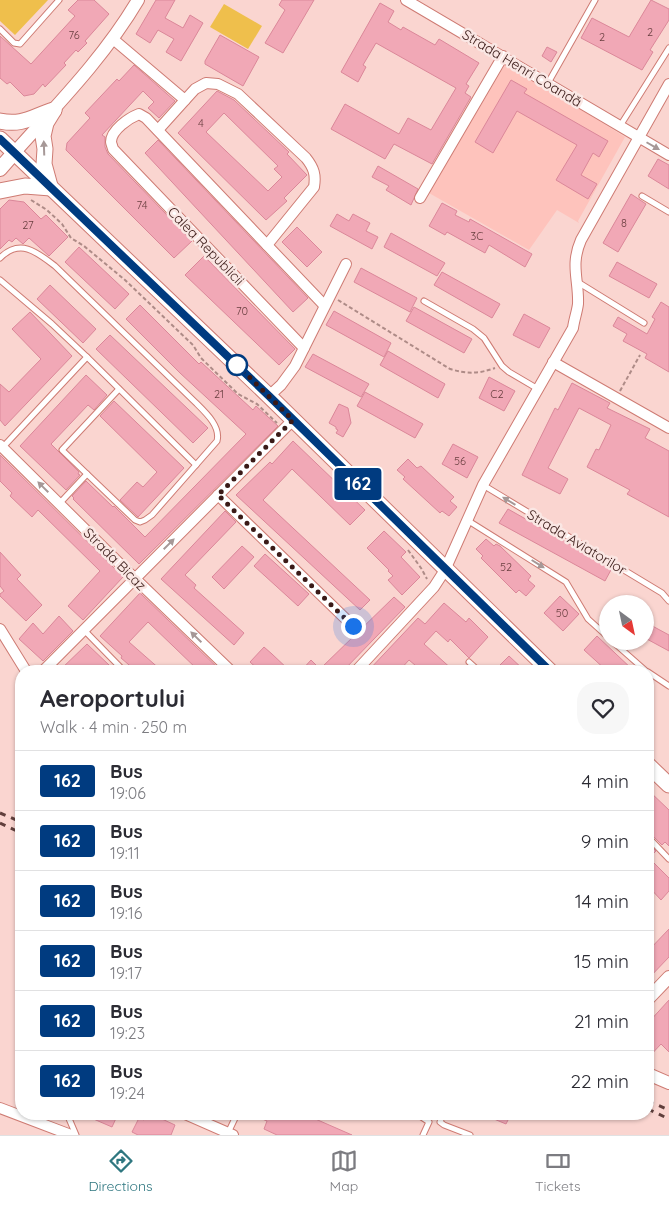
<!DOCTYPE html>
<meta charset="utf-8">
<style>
:root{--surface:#fff;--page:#f7f7f7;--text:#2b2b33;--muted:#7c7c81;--line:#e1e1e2;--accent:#2f7780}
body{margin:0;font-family:Quicksand,sans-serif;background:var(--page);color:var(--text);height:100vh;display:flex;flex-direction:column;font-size:19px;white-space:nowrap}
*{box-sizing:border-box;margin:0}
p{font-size:16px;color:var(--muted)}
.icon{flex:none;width:28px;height:28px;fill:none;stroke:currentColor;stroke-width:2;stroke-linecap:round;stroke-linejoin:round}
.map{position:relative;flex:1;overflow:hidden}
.drawer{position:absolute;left:15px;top:665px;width:639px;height:455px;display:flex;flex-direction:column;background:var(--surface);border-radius:20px;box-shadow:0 1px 4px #0004}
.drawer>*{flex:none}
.badge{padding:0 10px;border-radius:4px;font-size:18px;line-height:32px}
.needle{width:32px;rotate:147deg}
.controls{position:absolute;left:599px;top:595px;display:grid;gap:10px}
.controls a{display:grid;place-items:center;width:55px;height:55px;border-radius:50%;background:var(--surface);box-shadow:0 1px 4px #0004;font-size:25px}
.you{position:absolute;width:25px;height:25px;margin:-12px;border:4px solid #fff;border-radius:50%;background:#1a73e8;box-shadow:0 0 0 8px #1a73e833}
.map>.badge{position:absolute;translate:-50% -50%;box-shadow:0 0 0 2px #fff}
.round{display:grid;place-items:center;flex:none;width:52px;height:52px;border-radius:20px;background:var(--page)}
.overview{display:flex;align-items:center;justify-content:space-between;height:85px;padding:0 25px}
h1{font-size:24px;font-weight:700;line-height:38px}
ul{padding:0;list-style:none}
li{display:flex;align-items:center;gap:15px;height:60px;padding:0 25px;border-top:1px solid var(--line)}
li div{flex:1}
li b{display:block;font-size:19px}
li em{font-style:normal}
li .badge{min-width:55px;font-weight:700;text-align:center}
.tabs{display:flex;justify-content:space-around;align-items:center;height:70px;border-top:1px solid var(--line);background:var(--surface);font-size:14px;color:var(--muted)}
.tabs a{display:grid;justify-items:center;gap:2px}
.tabs .current{color:var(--accent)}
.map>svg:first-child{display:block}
</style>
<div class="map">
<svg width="669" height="1135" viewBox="0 0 669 1135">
<rect width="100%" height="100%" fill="#fad5d0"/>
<!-- built -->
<polygon fill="#fec3bc" points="506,63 625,137 578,221 579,223 557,210 529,250 429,193"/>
<!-- green -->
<g fill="#efbf4c">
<polygon points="0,0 48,0 15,35 0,21"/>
<polygon points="224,4 262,26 248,49 210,27"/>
</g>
<!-- building -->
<g fill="#f1a8b6" stroke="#db8799" fill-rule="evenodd">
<polygon points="78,0 94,0 109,14 85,41 87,43 78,52 76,50 64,63 66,65 45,87 43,84 34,94 24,96 10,82 7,84 0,78 0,36 31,64 75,16 68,10"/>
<polygon points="156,0 175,0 165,18 183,28 190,15 203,23 181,61 166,52 174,39 158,30 150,43 136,34"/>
<polygon points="282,0 314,0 283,53 265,43 285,10 279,5"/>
<polygon points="651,0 669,9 669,20 650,50 653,52 642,70 581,38 592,18 629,37"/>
<polygon points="380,3 394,11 388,22 401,30 403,27 435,45 439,39 479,63 466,84 469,86 465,93 471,97 432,164 394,144 385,159 331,129 345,104 399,134 408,118 431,130 456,88 376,43 363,65 366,67 358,82 341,72"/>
<polygon points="220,35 259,57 243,86 205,64 205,61"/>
<polygon points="547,47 557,52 551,62 542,56"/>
<polygon points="134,65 175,101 159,118 148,108 154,102 143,91 102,135 105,137 105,147 108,154 192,241 174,258 66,150 67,143 90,118 85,113 117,79 119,81"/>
<polygon points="511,80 527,89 524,93 608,141 599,157 593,153 581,175 597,184 588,199 556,180 577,145 517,111 493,153 475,142"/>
<path d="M217,91L234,100L289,152L287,154L307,175L284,198L287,201L266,220L178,133ZM224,113L278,166L274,169L282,177L268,191L206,132Z"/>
<polygon points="158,140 308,298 293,312 145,153"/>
<polygon points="658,159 669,165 669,189 648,176"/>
<polygon points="378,166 418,189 411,205 386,190 389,186 372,177"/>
<polygon points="631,194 646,204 618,252 603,243"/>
<polygon points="9,200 24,202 41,219 46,215 68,237 49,256 29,238 23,244 16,238 12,242 9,240 0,249 0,209"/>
<polygon points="442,203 457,211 455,215 469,222 470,219 532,254 525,267 489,245 485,253 447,232 445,235 429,226"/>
<polygon points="337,214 349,221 353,214 370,223 366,231 378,237 372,249 330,226"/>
<polygon points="297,227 322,252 307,267 282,242"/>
<polygon points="391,233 445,263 437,276 384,247"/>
<polygon points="79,247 129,294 115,309 65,262"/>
<polygon points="204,256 295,349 279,365 185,275"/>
<polygon points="617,262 657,284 649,298 609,276"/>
<polygon points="361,268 417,298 410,312 354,282"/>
<polygon points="442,272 500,304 492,318 434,285"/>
<polygon points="50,285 96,329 83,343 37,299"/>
<polygon points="661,302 669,307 669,372 645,358 647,354 623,341 627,334 613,326 618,317 647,334 655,319 652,317"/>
<polygon points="140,305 199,364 201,362 253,410 256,406 278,426 139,564 73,499 74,498 72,496 86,481 113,507 114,506 145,537 246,434 180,373 126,319"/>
<polygon points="414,307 472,339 464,353 406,321"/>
<polygon points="334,311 391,343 384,357 326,325"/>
<polygon points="30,312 72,356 5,426 0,420 0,384 9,392 41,359 12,329"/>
<polygon points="524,314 550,328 539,348 513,335"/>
<polygon points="110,335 208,428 193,443 96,349"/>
<polygon points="388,351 445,384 438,398 380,365"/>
<polygon points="313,354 369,384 361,397 305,367"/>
<polygon points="86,375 107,395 94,410 88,405 51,444 79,472 78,474 80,475 66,490 20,446"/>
<polygon points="489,377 515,391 504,411 479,398"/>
<polygon points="572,383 610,403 607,408 650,429 645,438 669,451 669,517 627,494 630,490 587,467 596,449 599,450 611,425 579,408 548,468 568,479 560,494 522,475 555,408 558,410"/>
<polygon points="365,392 423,424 415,438 357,406"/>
<polygon points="114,401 184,468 138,517 120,500 137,482 143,487 157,472 100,416"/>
<polygon points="339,404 348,408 351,423 343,437 336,433 338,430 336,429 336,427 329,423"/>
<polygon points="293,441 365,510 350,525 292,469 263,500 370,600 360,610 236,495 270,462 272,464"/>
<polygon points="453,444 478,457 467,478 442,464"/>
<polygon points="0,455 123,577 83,620 68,606 100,571 38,510 32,517 10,496 12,493 0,481"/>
<polygon points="408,459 417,468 421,466 454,497 450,501 457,507 449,516 442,511 440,513 403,479 405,477 397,470"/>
<polygon points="508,509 612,568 605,581 499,523"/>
<polygon points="225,511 236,522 185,575 196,585 194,588 244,633 234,645 161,579"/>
<polygon points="384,531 406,552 401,557 420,577 402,595 388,580 393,576 388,571 389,570 367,548"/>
<polygon points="486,539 494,546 496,544 500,546 531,576 528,580 535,586 526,596 519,590 516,593 481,558 483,556 476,549"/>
<polygon points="242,546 254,557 224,589 212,577"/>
<polygon points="0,552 21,575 17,579 42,605 26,621 0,596 0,594 4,591 0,586"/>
<polygon points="265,554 309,594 298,606 254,566"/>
<polygon points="140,593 221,671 199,671 148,622 129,642 162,671 136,671 121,658 122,656 100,636"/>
<polygon points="560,596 579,614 563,631 544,613"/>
<polygon points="394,597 405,607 343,671 301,671 311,660 320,669"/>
<polygon points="444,603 466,622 469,618 488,637 469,658 450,639 448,642 436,631 424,644 454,671 422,671 409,660 399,671 368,671 418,618 425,624"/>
<polygon points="59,616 73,631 43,661 19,639 33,623 43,634"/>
<polygon points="645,622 669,635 669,651 645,638"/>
<polygon points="597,636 634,671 607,671 584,650"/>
<polygon points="87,644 109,665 102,671 59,671"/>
<polygon points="264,647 272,654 290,671 260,671 250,662"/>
<polygon points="509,656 525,671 494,671"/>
<polygon points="648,790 669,810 669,846 665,842 662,845 651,834 648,833"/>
<polygon points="648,843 656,851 649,858 669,878 669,891 661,900 648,886"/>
<polygon points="669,929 669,957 648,979 648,951"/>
<polygon points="669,1000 669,1052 661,1044 648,1058 648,1023"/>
<polygon points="82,1114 118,1114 112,1127"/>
<polygon points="147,1114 165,1114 162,1119 175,1125 171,1135 138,1135 132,1132 139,1118 144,1120"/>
<polygon points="250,1114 304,1114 352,1135 277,1135 264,1129 267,1121"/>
<polygon points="482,1114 511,1114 506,1124"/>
</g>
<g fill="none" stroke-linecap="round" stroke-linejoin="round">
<defs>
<g id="service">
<polyline points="0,29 14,43 20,44 59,0"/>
<polyline points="548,83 595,0"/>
<polyline points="620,126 669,48"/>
<polyline points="642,196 669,212"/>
<path d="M0,258C20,238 37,252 55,266L195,402C205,412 221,426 217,441L152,515L145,520L140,522L135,520L87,474L59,504"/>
<polyline points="0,280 52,324 87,357 196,465"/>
<polyline points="576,281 644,323"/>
<polyline points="424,301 473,329 484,338 502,366 509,372 538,389"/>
<polyline points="3,447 87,357"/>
<polyline points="87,474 62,450 119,389"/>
<polyline points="483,485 662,593 669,601"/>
<polyline points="467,520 566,582 588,619 608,637"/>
<polyline points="84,630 124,671"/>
<polyline points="612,641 646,671"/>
<polyline points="469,662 479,671"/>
<polyline points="648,672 669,686"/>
<polyline points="648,837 669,859"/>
<polyline points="67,1114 76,1135"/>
<polyline points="443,1114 440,1122 444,1125 470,1135"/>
<polyline points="420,1116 429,1122 423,1135"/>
<polyline points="228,1133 237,1114"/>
</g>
<g id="minor">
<polyline points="406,0 669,155"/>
<path d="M113,39L185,100L195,89L206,83L218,84L238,94L306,158C314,168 316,175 314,187L267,245"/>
<polyline points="158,130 185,100"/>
<polyline points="420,198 503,56"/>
<path d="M304,348L113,149C113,148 111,143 111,142C111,130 129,118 139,114L146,118L324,305"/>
<polyline points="553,362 669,428"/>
<polyline points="269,396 281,385 295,366 346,264"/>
<polyline points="0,445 123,567 231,671"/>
<polyline points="218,495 353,626"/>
<polyline points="0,629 26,671"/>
<polyline points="43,671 293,420"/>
<path d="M356,671L434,587L445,570L483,485L573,328C574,320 577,312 578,304C579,280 570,265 581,240L669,84"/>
<polyline points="0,1108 71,1135"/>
<polyline points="185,1114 233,1135"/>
</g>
<g id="tertiary">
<path d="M14,153C58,104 105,56 138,0"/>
<polyline points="648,999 669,977"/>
<polyline points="648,1074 669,1083"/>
</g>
<polyline id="secondary" points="0,169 14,153"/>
<g id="primary">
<path d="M0,121C23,126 33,116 54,110"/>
<polyline points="0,139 269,396 550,671"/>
<polyline points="50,186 44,164 45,149 43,136 46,123 54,110"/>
<polyline points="0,191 25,186 51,188"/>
<polyline points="648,765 669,785"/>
</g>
</defs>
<!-- service casing -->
<use href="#service" stroke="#ce7b73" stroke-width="7"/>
<!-- minor casing -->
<use href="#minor" stroke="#ce7b73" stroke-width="12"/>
<!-- tertiary casing -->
<use href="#tertiary" stroke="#ce7b73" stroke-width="14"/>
<!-- secondary casing -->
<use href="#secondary" stroke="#ce7b73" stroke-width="16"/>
<!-- primary casing -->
<use href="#primary" stroke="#ce7b73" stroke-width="17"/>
<!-- path -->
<g stroke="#ae8b87" stroke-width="2" stroke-dasharray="4 2.5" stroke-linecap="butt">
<polyline points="31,200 47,210 62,224 71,238 84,246 125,280 193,345 201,358 238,394 257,404 277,423"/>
<path d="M338,300L450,369C467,374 478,374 495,368"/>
<polyline points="620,391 640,355"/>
<polyline points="408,550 421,568 427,579"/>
</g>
<!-- service -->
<use href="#service" stroke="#fff" stroke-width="5"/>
<!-- minor -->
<use href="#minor" stroke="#fff" stroke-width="10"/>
<!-- tertiary -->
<use href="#tertiary" stroke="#fff" stroke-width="12"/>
<!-- secondary -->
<use href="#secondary" stroke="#fff" stroke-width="14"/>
<!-- primary -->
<use href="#primary" stroke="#fff" stroke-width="15"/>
<!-- rail -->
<g stroke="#603f3c" stroke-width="3" stroke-dasharray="6 6" stroke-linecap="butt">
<polyline points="0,813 21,822"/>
<polyline points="0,823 21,833"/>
<polyline points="648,1101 669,1110"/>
<polyline points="648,1109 669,1119"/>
</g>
</g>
<!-- one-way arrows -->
<defs><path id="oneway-solid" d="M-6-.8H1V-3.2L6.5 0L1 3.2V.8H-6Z" transform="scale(1.25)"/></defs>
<g fill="#a69897">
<use href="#oneway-solid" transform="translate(653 146) rotate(30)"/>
<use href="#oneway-solid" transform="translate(44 148) rotate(-92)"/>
<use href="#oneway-solid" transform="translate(43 487) rotate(-135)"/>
<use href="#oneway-solid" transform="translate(509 501) rotate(-149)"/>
<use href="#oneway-solid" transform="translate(169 544) rotate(-45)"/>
<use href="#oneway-solid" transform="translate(538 564) rotate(32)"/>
<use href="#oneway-solid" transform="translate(196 637) rotate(-136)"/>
</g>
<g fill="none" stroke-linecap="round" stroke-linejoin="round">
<defs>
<polyline id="line" points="0,139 269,396 550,671"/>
</defs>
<!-- line casing -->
<use href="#line" stroke="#fff" stroke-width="11"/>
<!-- line -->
<use href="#line" stroke="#003b80" stroke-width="8"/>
<!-- walk -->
<polyline stroke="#3a1a17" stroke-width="5" stroke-dasharray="0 9" points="237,365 293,420 218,495 353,626"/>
</g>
<!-- markers -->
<circle fill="#fff" stroke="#003b80" stroke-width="2.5" cx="237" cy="365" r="10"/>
<g text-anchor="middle" stroke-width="5" stroke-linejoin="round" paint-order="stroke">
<!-- number labels -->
<g font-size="11" fill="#683e3f">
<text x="650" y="36">2</text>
<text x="74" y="39">76</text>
<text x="602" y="41">2</text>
<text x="201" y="127">4</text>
<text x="142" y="209">74</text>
<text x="624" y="227">8</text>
<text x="28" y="229">27</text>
<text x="477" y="240">3C</text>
<text x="242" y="315">70</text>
<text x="219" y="398">21</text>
<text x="497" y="398">C2</text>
<text x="460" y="465">56</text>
<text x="506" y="571">52</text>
<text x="562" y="617">50</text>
</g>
<!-- street labels -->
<g font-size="14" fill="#3a1a17" stroke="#fae7e4">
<text transform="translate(522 68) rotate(31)" y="5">Strada Henri Coandă</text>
<text transform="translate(206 246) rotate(46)" y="5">Calea Republicii</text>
<text transform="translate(577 542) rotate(31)" y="5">Strada Aviatorilor</text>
<text transform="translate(115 559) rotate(45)" y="5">Strada Bicaz</text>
</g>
</g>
</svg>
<div class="controls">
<a><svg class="needle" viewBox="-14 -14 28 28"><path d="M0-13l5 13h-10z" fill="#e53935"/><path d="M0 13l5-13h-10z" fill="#7c7c81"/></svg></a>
</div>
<div class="you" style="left:353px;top:626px"></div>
<b class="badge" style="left:358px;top:484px;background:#003b80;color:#fff">162</b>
<section class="drawer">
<div class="overview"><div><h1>Aeroportului</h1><p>Walk · 4 min · 250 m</p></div><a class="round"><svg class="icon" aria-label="heart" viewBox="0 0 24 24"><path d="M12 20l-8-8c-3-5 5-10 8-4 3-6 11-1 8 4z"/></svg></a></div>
<ul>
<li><span class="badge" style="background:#003b80;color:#fff">162</span><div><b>Bus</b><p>19:06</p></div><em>4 min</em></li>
<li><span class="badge" style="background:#003b80;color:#fff">162</span><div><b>Bus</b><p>19:11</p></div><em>9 min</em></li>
<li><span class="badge" style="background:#003b80;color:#fff">162</span><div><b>Bus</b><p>19:16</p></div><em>14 min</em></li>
<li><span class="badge" style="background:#003b80;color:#fff">162</span><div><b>Bus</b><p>19:17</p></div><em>15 min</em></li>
<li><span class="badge" style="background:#003b80;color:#fff">162</span><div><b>Bus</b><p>19:23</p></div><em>21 min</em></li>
<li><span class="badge" style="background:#003b80;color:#fff">162</span><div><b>Bus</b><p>19:24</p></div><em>22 min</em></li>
</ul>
</section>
</div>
<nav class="tabs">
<a class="current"><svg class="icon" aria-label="directions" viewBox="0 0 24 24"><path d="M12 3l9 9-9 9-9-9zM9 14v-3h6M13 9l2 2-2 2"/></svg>Directions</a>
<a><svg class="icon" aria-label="map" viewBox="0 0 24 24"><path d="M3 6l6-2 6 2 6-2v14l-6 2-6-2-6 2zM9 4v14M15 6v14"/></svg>Map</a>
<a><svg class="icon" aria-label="tickets" viewBox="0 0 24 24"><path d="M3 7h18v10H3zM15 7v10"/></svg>Tickets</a>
</nav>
